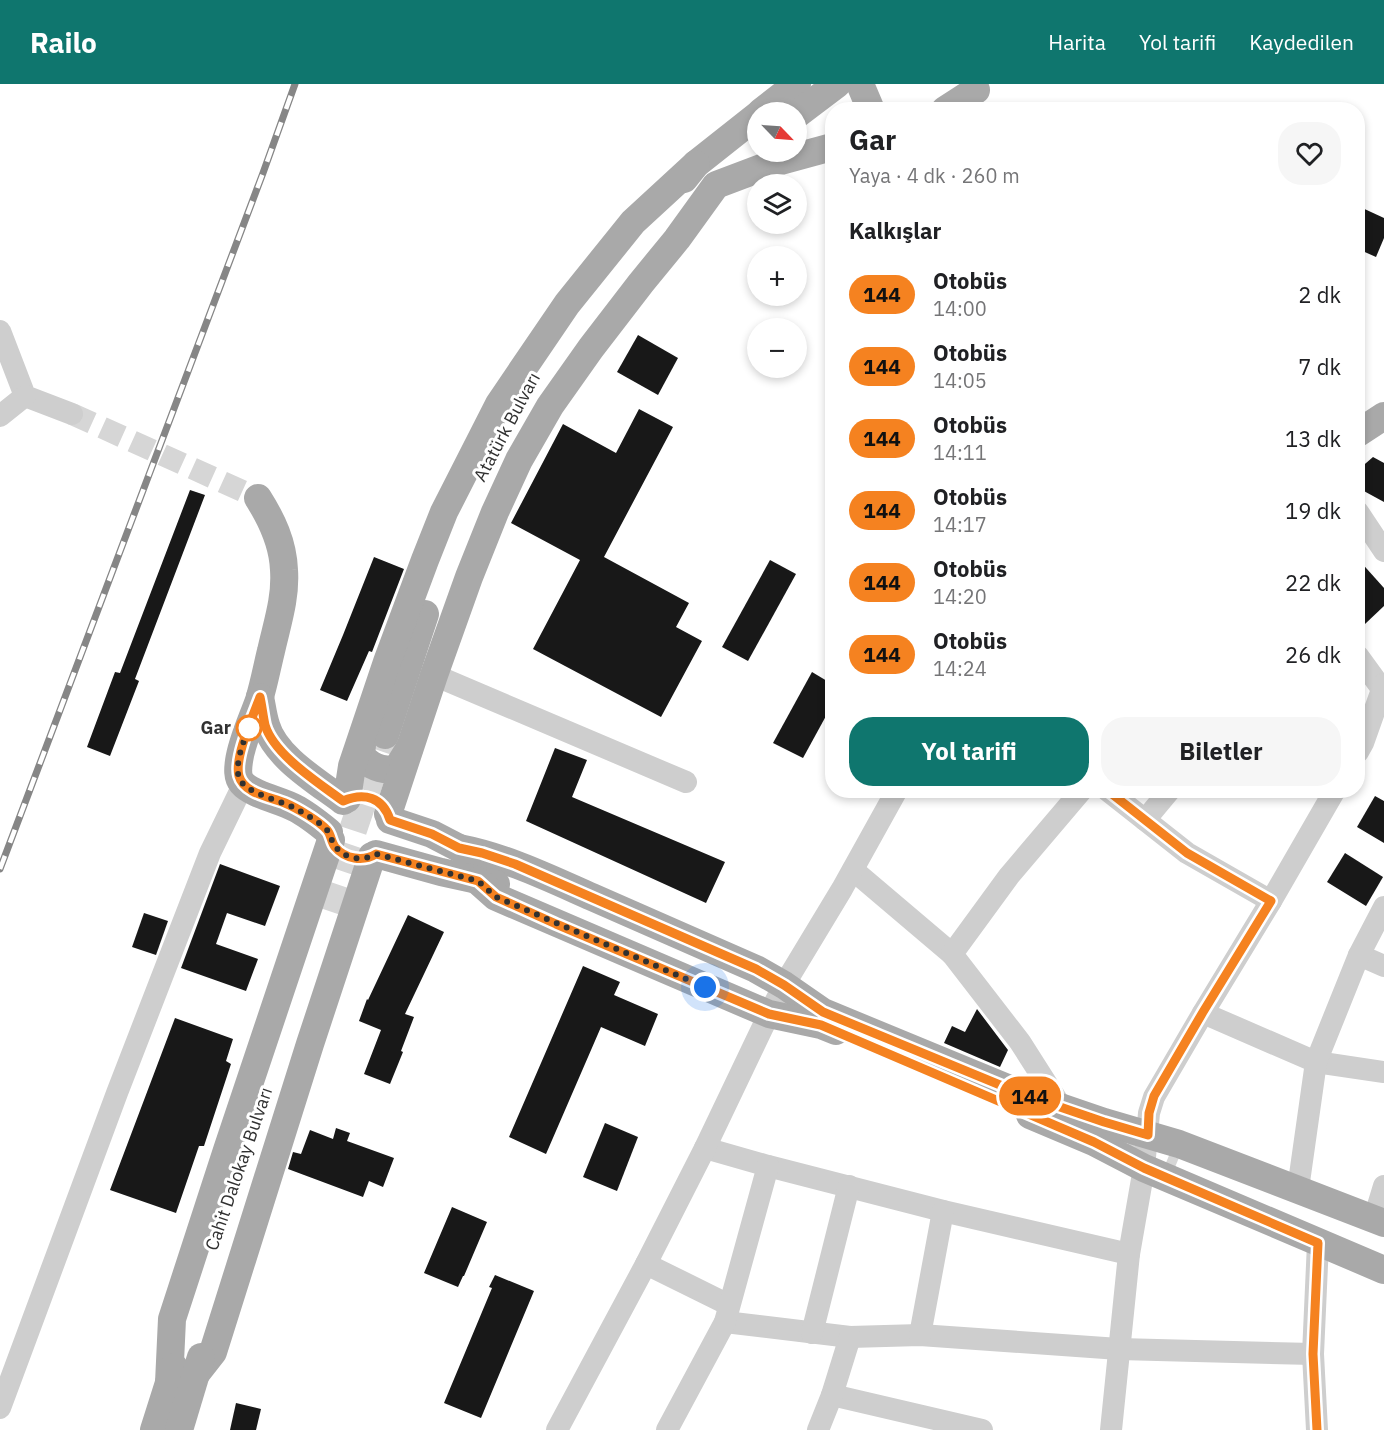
<!DOCTYPE html>
<html lang="tr">
<meta charset="utf-8">
<style>
:root{--surface:#fff;--page:#f6f6f6;--text:#202124;--muted:#757577;--accent:#0f766e}
body{margin:0;font-family:"IBM Plex Sans",sans-serif;background:var(--page);color:var(--text);height:100vh;display:flex;flex-direction:column;font-size:22px;white-space:nowrap}
*{box-sizing:border-box;margin:0}
p{font-size:20px;color:var(--muted)}
.icon{flex:none;width:33px;height:33px;fill:none;stroke:currentColor;stroke-width:2;stroke-linecap:round;stroke-linejoin:round}
.map{position:relative;flex:1;overflow:hidden}
.sheet{position:absolute;left:825px;top:18px;width:540px;height:696px;display:flex;flex-direction:column;background:var(--surface);border-radius:24px;box-shadow:0 3px 9px #0003}
.sheet>*{flex:none}
.badge{padding:0 12px;border-radius:20px;font-size:21px;line-height:39px}
.needle{width:39px;rotate:115deg}
.controls{position:absolute;left:747px;top:18px;display:grid;gap:12px}
.controls a{display:grid;place-items:center;width:60px;height:60px;border-radius:50%;background:var(--surface);box-shadow:0 3px 9px #0003;font-size:30px}
.you{position:absolute;width:30px;height:30px;margin:-15px;border:4px solid #fff;border-radius:50%;background:#1a73e8;box-shadow:0 0 0 9px #1a73e833}
.map>.badge{position:absolute;translate:-50% -50%;box-shadow:0 0 0 3px #fff}
h2{padding:0 24px;font-size:22px;line-height:54px}
.round{display:grid;place-items:center;flex:none;width:63px;height:63px;border-radius:24px;background:var(--page)}
.head{display:flex;align-items:center;justify-content:space-between;height:102px;padding:0 24px}
h1{font-size:28px;font-weight:700;line-height:45px}
.primary-button{display:flex;gap:12px;margin-top:auto;padding:12px 24px}
.primary-button a{flex:1;height:69px;border-radius:24px;background:var(--accent);color:#fff;font-size:24px;font-weight:700;line-height:69px;text-align:center}
.primary-button a+a{background:var(--page);color:var(--text)}
ul{padding:0;list-style:none}
li{display:flex;align-items:center;gap:18px;height:72px;padding:0 24px}
li div{flex:1}
li b{display:block;font-size:22px}
li em{font-style:normal}
li .badge{min-width:66px;font-weight:700;text-align:center}
header{display:flex;align-items:center;gap:36px;box-sizing:border-box;height:84px;padding:0 30px;background:var(--accent);color:#fff}
header strong{font-size:28px}
nav{display:flex;gap:33px;margin-inline-start:auto;font-size:21px}
.map>svg:first-child{display:block}
</style>
<header>
<strong>Railo</strong>
<nav><a>Harita</a><a>Yol tarifi</a><a>Kaydedilen</a></nav>
</header>
<div class="map">
<svg width="1384" height="1346" viewBox="0 0 1384 1346">
<rect width="100%" height="100%" fill="#fff"/>
<!-- building -->
<g fill="#181818">
<polygon points="1358,122 1384,134 1384,154 1376,173 1358,165"/>
<polygon points="638,251 678,274 658,311 617,288"/>
<polygon points="639,325 673,343 604,473 689,519 676,543 702,557 661,633 533,565 580,476 511,439 563,340 616,369"/>
<polygon points="1373,373 1384,379 1384,418 1362,406 1358,401 1358,386"/>
<polygon points="190,406 205,411 135,595 139,597 110,672 87,663 115,588 120,589"/>
<polygon points="374,473 404,485 372,568 369,567 347,617 320,606 343,551"/>
<polygon points="1358,475 1384,504 1384,522 1365,540 1358,532"/>
<polygon points="770,476 796,490 748,577 722,563"/>
<polygon points="812,588 832,600 832,621 803,674 773,659"/>
<polygon points="555,664 587,676 572,713 725,778 706,819 526,737"/>
<polygon points="1375,712 1384,717 1384,759 1357,743"/>
<polygon points="1345,769 1383,793 1366,822 1327,798"/>
<polygon points="220,780 280,802 265,842 227,829 216,860 258,875 246,907 181,884"/>
<polygon points="144,829 168,837 156,871 132,863"/>
<polygon points="408,831 444,848 405,930 414,933 401,967 403,968 390,1000 364,990 381,946 359,937 367,915 368,916"/>
<polygon points="583,882 620,898 614,911 658,930 645,962 601,943 546,1070 509,1053"/>
<polygon points="977,925 1008,966 1000,983 944,959 952,942 965,948"/>
<polygon points="175,934 233,955 226,977 231,980 204,1062 199,1062 176,1129 110,1106"/>
<polygon points="605,1039 638,1053 617,1107 583,1093"/>
<polygon points="336,1044 350,1049 347,1057 394,1074 383,1103 369,1097 363,1113 288,1085 293,1068 301,1070 310,1046 333,1055"/>
<polygon points="452,1123 487,1138 464,1192 463,1192 458,1203 424,1189"/>
<polygon points="495,1191 534,1207 481,1334 444,1319 492,1204 489,1203"/>
<polygon points="236,1319 261,1325 256,1346 230,1346"/>
</g>
<g fill="none" stroke-linecap="round" stroke-linejoin="round">
<!-- minor-tunnel -->
<polyline stroke="#d6d6d6" stroke-width="22" stroke-dasharray="22 11" stroke-linecap="butt" points="72,330 258,414"/>
<!-- major-tunnel -->
<g stroke="#d6d6d6" stroke-width="28" stroke-dasharray="28 14" stroke-linecap="butt">
<polyline points="326,826 385,651"/>
<polyline points="1130,1056 1178,1076"/>
</g>
<!-- minor -->
<g stroke="#cecece" stroke-width="22">
<polyline points="0,247 25,312 72,330"/>
<polyline points="0,332 25,312"/>
<polyline points="1358,428 1384,467"/>
<polyline points="1358,572 1382,605"/>
<polyline points="434,591 686,698"/>
<polyline points="1358,668 1363,659 1384,600"/>
<polyline points="1107,706 1187,769 1271,817"/>
<polyline points="1145,736 1170,706"/>
<polyline points="853,786 952,870"/>
<polyline points="1359,871 1384,882"/>
<polyline points="1203,929 1316,978 1384,988"/>
<polyline points="1062,1024 1020,958 952,870 1009,792 1082,706"/>
<polyline points="705,1064 768,1082 943,1127 1129,1170"/>
<polyline points="1298,1105 1316,978 1359,871 1384,823"/>
<polyline points="1374,1135 1384,1102"/>
<polyline points="646,1180 729,1221"/>
<polyline points="725,1238 850,1253 920,1251 1119,1265 1313,1270"/>
<polyline points="812,1249 849,1102"/>
<polyline points="920,1251 943,1127"/>
<polyline points="832,1311 982,1346"/>
<polyline points="0,1324 117,1009 210,769 243,701"/>
<polyline points="557,1346 646,1180 705,1064 769,930 784,901 842,805 897,706"/>
<polyline points="667,1346 725,1238 768,1082"/>
<polyline points="818,1346 832,1311 850,1253"/>
<polyline points="1111,1346 1129,1170 1144,1084 1149,1029 1154,1013 1203,929 1271,817 1335,706"/>
<polyline points="1317,1346 1313,1270 1318,1159"/>
</g>
<!-- major -->
<g stroke="#a9a9a9" stroke-width="28">
<polyline points="860,0 871,26"/>
<polyline points="945,26 976,6"/>
<polyline points="761,28 797,0"/>
<polyline points="796,31 837,0"/>
<polyline points="684,95 696,80 758,31"/>
<polyline points="1358,349 1384,332"/>
<path d="M258,414C272,436 283,459 284,486C286,514 277,540 271,567C267,583 264,600 259,616C252,636 242,656 239,677C238,684 237,693 242,699C252,711 281,716 295,724C307,730 318,739 329,748"/>
<path d="M260,613C262,622 263,632 266,641C275,673 318,698 343,717"/>
<path d="M363,651L361,671C370,683 381,686 396,686L409,665"/>
<polyline points="385,651 425,530"/>
<polyline points="347,715 352,682 387,578 425,476 444,428 499,320 567,220 633,138 696,80"/>
<polyline points="388,730 434,591 469,493 495,428 519,376 550,322 591,264 641,199 677,155 716,101 777,78 832,63"/>
<polyline points="390,736 432,750 459,764 475,775"/>
<path d="M459,764C506,773 549,794 592,813C647,837 701,861 756,885L784,901L823,928L1022,1010L1104,1038L1179,1060L1384,1139"/>
<polyline points="376,770 441,788 496,800"/>
<polyline points="478,797 496,813 769,930 821,941 836,947"/>
<polyline points="1030,1031 1094,1058 1144,1084 1384,1186"/>
<polyline points="195,1291 213,1268 310,960 372,772"/>
<polyline points="169,1299 172,1235 227,1066 331,756"/>
<polyline points="154,1346 174,1283"/>
<polyline points="179,1346 201,1273"/>
</g>
<defs>
<polyline id="rail" points="0,785 263,89 295,0"/>
</defs>
<!-- rail casing -->
<use href="#rail" stroke="#868686" stroke-width="7"/>
<!-- rail -->
<use href="#rail" stroke="#fff" stroke-width="4.5" stroke-dasharray="14" stroke-linecap="butt"/>
</g>
<g fill="none" stroke-linecap="round" stroke-linejoin="round">
<defs>
<path id="line" d="M1107,706L1187,769L1271,817L1203,928L1154,1012L1149,1029L1148,1051L1104,1038L1022,1010L823,928L784,901L756,885L515,780L482,769L459,764L432,750L390,736C383,713 364,708 343,717C319,699 274,671 265,641C263,632 262,622 260,613C253,632 234,674 239,692C244,710 271,713 285,719C297,724 319,737 327,746C331,750 331,758 335,763C345,775 363,778 376,770L478,797L496,813L556,840L769,930L821,941L1094,1058L1144,1084L1318,1159L1313,1270L1317,1346"/>
</defs>
<!-- line casing -->
<use href="#line" stroke="#fff" stroke-width="14"/>
<!-- line -->
<use href="#line" stroke="#f58220" stroke-width="9"/>
<!-- walk -->
<path stroke="#313131" stroke-width="6" stroke-dasharray="0 10.8" d="M249,644L252,636C246,651 234,678 239,694C245,710 285,717 300,727C309,732 319,738 327,746C331,750 331,757 335,762C344,775 363,778 376,770L478,797L496,813L705,903"/>
</g>
<!-- markers -->
<circle fill="#fff" stroke="#f58220" stroke-width="3" cx="249" cy="644" r="12"/>
<g text-anchor="middle" stroke-width="6" stroke-linejoin="round" paint-order="stroke">
<!-- street labels -->
<g font-size="18" fill="#313131" stroke="#fff">
<text transform="translate(507 343) rotate(-62)" y="6">Atatürk Bulvarı</text>
<text transform="translate(239 1085) rotate(-71)" y="6">Cahit Dalokay Bulvarı</text>
</g>
<!-- stop labels -->
<g font-size="18" font-weight="bold" fill="#313131" stroke="#fff" text-anchor="end">
<text x="231" y="650">Gar</text>
</g>
</g>
</svg>
<div class="controls">
<a><svg class="needle" viewBox="-14 -14 28 28"><path d="M0-13l5 13h-10z" fill="#e53935"/><path d="M0 13l5-13h-10z" fill="#757577"/></svg></a>
<a><svg class="icon" aria-label="layers" viewBox="0 0 24 24"><path d="M12 4l9 5-9 5-9-5zM3 14l9 5 9-5"/></svg></a>
<a>+</a>
<a>−</a>
</div>
<div class="you" style="left:705px;top:903px"></div>
<b class="badge" style="left:1030px;top:1012px;background:#f58220;color:#111">144</b>
<section class="sheet">
<div class="head"><div><h1>Gar</h1><p>Yaya · 4 dk · 260 m</p></div><a class="round"><svg class="icon" aria-label="heart" viewBox="0 0 24 24"><path d="M12 20l-8-8c-3-5 5-10 8-4 3-6 11-1 8 4z"/></svg></a></div>
<h2>Kalkışlar</h2>
<ul>
<li><span class="badge" style="background:#f58220;color:#111">144</span><div><b>Otobüs</b><p>14:00</p></div><em>2 dk</em></li>
<li><span class="badge" style="background:#f58220;color:#111">144</span><div><b>Otobüs</b><p>14:05</p></div><em>7 dk</em></li>
<li><span class="badge" style="background:#f58220;color:#111">144</span><div><b>Otobüs</b><p>14:11</p></div><em>13 dk</em></li>
<li><span class="badge" style="background:#f58220;color:#111">144</span><div><b>Otobüs</b><p>14:17</p></div><em>19 dk</em></li>
<li><span class="badge" style="background:#f58220;color:#111">144</span><div><b>Otobüs</b><p>14:20</p></div><em>22 dk</em></li>
<li><span class="badge" style="background:#f58220;color:#111">144</span><div><b>Otobüs</b><p>14:24</p></div><em>26 dk</em></li>
</ul>
<div class="primary-button"><a>Yol tarifi</a><a>Biletler</a></div>
</section>
</div>
